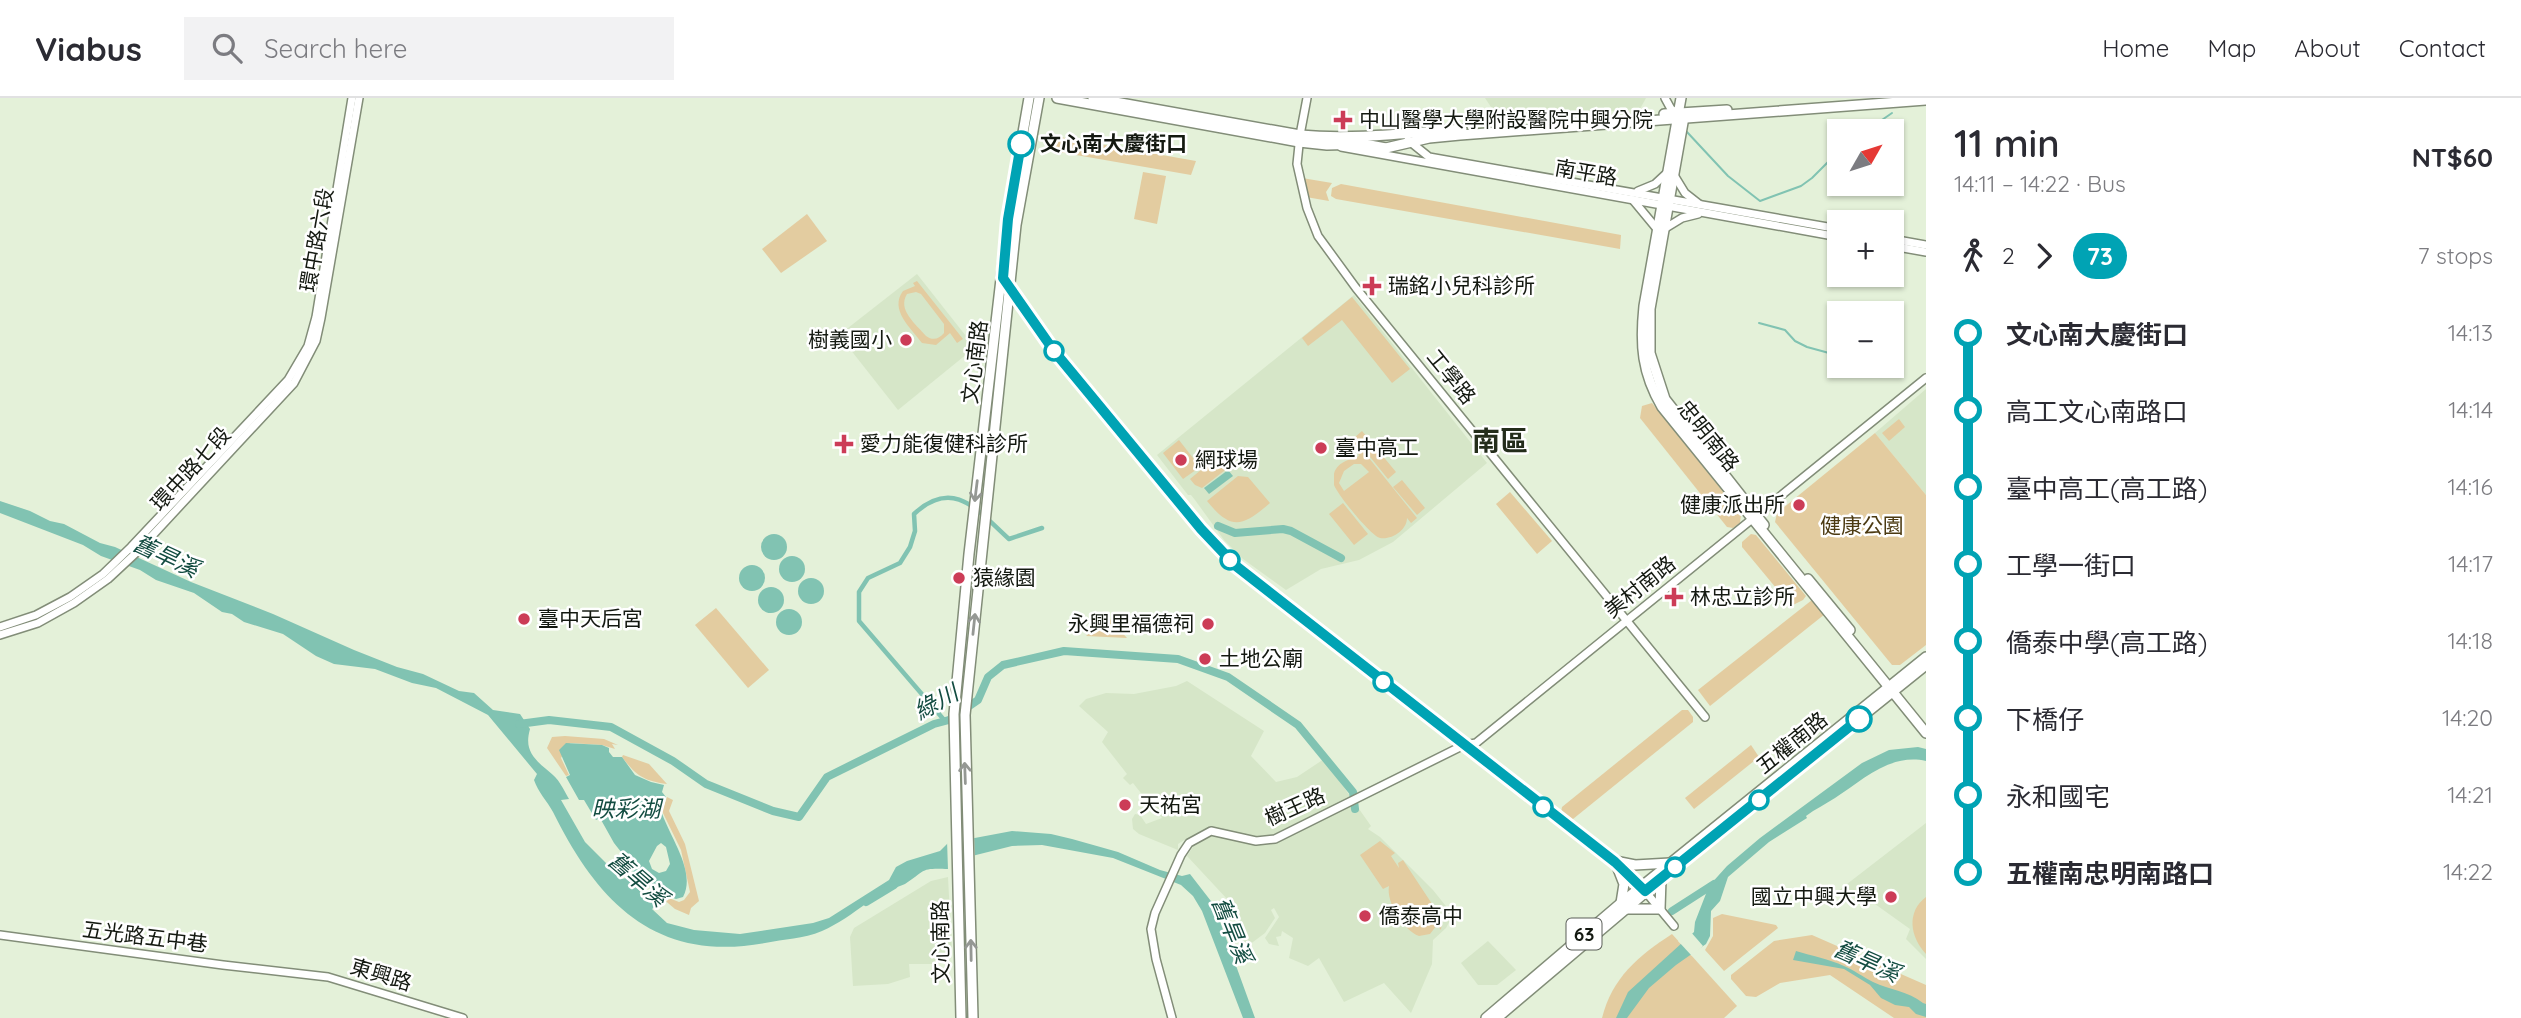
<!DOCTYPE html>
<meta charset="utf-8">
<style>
:root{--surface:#fff;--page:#f2f2f3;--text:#2b2b33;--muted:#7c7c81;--line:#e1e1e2}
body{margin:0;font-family:Quicksand,"Noto Sans TC",sans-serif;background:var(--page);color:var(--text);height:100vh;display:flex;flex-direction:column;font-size:26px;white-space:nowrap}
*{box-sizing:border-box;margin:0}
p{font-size:23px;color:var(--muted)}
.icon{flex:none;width:38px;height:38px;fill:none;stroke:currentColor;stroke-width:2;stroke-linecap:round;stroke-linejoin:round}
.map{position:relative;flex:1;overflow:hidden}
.drawer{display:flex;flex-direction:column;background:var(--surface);width:595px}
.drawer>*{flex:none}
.badge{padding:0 14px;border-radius:23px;font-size:24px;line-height:46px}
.needle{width:46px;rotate:51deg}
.buttons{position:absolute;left:1827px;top:21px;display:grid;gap:14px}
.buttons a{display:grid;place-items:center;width:77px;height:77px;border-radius:0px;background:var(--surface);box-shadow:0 2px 5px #0004;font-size:35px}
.map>.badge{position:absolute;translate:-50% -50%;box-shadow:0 0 0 4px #fff}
.legs{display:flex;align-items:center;gap:10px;height:77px;padding:0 28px;font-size:23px}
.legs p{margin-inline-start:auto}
.summary{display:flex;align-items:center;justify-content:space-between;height:119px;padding:0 28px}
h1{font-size:38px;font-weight:600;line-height:52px}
ul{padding:0 28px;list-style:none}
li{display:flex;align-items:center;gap:24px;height:77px;font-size:26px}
li i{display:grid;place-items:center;width:10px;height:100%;margin:0 9px;background:currentColor}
li i::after{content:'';width:18px;height:18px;margin:-9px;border:5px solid;border-radius:50%;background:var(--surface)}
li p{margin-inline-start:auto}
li:first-child i{background:linear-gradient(#0000 50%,currentColor 0)}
li:last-child i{background:linear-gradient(currentColor 50%,#0000 0)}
header{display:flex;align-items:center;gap:42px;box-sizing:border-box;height:98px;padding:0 35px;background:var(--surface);border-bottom:2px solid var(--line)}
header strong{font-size:33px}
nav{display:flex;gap:38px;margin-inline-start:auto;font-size:24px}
.search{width:490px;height:63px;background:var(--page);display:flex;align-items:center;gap:18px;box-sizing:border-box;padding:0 24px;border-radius:0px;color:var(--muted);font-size:26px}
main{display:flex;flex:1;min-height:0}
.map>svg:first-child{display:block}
</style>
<header>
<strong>Viabus</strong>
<div class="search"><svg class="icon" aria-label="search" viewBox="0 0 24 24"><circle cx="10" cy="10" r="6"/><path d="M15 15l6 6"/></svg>Search here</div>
<nav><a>Home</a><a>Map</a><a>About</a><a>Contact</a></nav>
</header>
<main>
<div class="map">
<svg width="1926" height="920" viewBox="0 0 1926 920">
<rect width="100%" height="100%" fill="#e4f1d9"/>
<!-- built -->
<g fill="#d6e6c8">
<polygon points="1485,0 1646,0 1640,11 1499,21"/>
<polygon points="917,176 973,247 973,251 898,312 839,237"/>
<polygon points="1354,197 1487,365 1393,444 1359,462 1321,471 1286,492 1243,461 1224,442 1195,402 1191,397 1188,397 1157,357"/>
<polygon points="1926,291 1926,397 1875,335"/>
<polygon points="1187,583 1264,633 1251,658 1276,684 1297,679 1324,661 1371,728 1368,731 1380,739 1433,792 1453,817 1446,830 1433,842 1432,866 1411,915 1384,885 1344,904 1319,860 1308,868 1289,860 1293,840 1282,833 1281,838 1276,839 1279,848 1269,846 1265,840 1279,819 1274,810 1271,812 1275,820 1265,835 1245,850 1228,802 1187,758 1193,749 1186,741 1178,746 1178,752 1139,736 1133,731 1132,721 1135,716 1140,717 1146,726 1162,720 1146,697 1144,699 1133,685 1130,687 1123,680 1127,676 1102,644 1108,634 1079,608 1086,601 1106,595 1134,596 1176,588"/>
<polygon points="1926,725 1926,861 1906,841 1910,831 1875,806 1838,793"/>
<polygon points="948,779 952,855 936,866 909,866 910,879 888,886 853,888 850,839 854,830 931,783"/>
<polygon points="1488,843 1516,872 1497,887 1478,887 1461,865"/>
</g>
<!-- green -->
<g fill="#e3cca0" fill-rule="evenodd">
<polygon points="1051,38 1060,39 1196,63 1191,77 1053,53 1047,46 1047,42"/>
<polygon points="1143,74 1166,78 1157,126 1134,121"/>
<polygon points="1302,80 1332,85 1326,94 1329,103 1306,99"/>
<polygon points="1341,86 1621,137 1620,151 1336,101 1331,98 1332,90"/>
<polygon points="807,116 827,143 781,175 762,151"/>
<path d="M917,183L963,241L957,245L950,235L936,247L922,245C911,230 889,212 903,193L915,188L913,185ZM916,194L921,196L944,226V235C939,241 933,243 926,238C916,226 897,212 907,196Z"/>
<polygon points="1352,199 1410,271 1392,285 1342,222 1308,248 1302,240"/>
<polygon points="1652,305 1741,416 1740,425 1733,430 1727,429 1640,320 1642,308"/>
<polygon points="1899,321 1905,329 1889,343 1882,335"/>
<path d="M1362,333L1396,374L1388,381L1362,349L1361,350L1417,420L1411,425L1407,420C1407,432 1392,442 1380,440C1371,438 1337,396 1334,387C1334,386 1334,378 1334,376C1337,364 1349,362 1359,358L1357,352L1345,362L1338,354ZM1354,366H1361L1369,374L1344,393L1339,385L1344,373Z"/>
<polygon points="1875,335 1926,397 1926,547 1900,567 1892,567 1775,424 1777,415"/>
<polygon points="1179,342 1200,369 1183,381 1163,355"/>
<polygon points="1225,352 1231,359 1229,369 1202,390 1195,387 1190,381"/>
<path d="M1238,378L1248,379L1270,405C1243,428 1232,434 1207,403Z"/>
<polygon points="1402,382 1425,410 1417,417 1393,389"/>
<polygon points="1510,394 1552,443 1537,456 1496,406"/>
<polygon points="1343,405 1368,436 1354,447 1329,416"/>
<polygon points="1751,436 1756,437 1806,498 1803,502 1791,508 1742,449 1742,444"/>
<polygon points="1812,502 1825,516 1710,608 1698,592"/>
<polygon points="716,510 769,572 748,590 695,527"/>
<polygon points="1110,521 1127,540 1086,538 1102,524"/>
<polygon points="1682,612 1688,612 1693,619 1693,624 1573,721 1568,721 1561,715 1562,709"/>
<polygon points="565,638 604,641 618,647 612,646 615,651 602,647 570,645 561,660 569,677 566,678 547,650 552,639"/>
<polygon points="1751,647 1759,659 1694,711 1685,700"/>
<path d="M623,657L649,666L667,686C645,683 637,679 622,659Z"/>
<polygon points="667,699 673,702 669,713 685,746 699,803 691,810 689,817 675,811 662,800 664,798 679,804 684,802 690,794 681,752 662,713"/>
<path d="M1380,743L1395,755L1391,758L1399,770L1398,765L1403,762L1442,821L1441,832L1437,827L1430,836L1419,838C1403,832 1386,804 1389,788L1383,791L1360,757Z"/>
<path d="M1926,799V856C1910,839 1906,814 1926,799Z"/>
<polygon points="1722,816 1776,827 1778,830 1724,873 1705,852 1713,838 1713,820"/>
<path d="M1672,836L1737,908L1724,920H1602C1612,880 1638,858 1672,836Z"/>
<polygon points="1812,837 1926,887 1926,920 1894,920 1830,877 1780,885 1756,899 1746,898 1731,881 1731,877 1774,843"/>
</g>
<!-- water -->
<g fill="#81c3b2" fill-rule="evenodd">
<polygon points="1228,372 1233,378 1209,396 1204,390"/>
<path d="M0,403L30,413L50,423L64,426L100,445L115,449L191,484L273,516L354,552L397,569L423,576L459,593L474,595L493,612L520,616L530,631C523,655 537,663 553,677C560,683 565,694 569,701L561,702L585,744L622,781L626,780L656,808L652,811L667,825L694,832L740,836L813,825L829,820L889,782L896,769L907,763L940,753L948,745L1012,733L1051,736L1072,741L1118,754L1160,772L1182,778L1190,776L1214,807L1255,920H1243L1202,813L1193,798L1181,787L1113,760L1042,747L1012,748L948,764V771C919,770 927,772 905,786C897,790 887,791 880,795C875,798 872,802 867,805C853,815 838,826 822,833C803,841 784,841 765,845C656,865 598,805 553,714C547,703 538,694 534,682L537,676L488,617L436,590L412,585L375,571L334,566L316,558L283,536L244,524L232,516L222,514L194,495L156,482L140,472L101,458L83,447L0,415Z"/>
<circle cx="774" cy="449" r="13"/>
<circle cx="792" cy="471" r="13"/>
<circle cx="752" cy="480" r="13"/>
<circle cx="811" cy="493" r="13"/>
<circle cx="771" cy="502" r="13"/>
<circle cx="789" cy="524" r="13"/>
<path d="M566,645L602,647L609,650V654L613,659H622L635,677L651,684L664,687L662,694L666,699L661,712C668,737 697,773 683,799L676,801L665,797L662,800L632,773L633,769L614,745L600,720L596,722L584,702H579L566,679L570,677L559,652ZM661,745L666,749L670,766L666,773L659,775L652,771L649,763L657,748Z"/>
<path d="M1918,649L1926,651V663C1890,655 1863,682 1835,700C1826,706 1815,711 1806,718L1807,720L1769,744L1728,779L1720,803L1711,813L1710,838L1706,846L1676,867L1649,890L1627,920H1616L1628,894L1694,834L1695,824L1709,788L1727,768L1760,740L1862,665L1889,652Z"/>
<path d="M1796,853C1812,858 1829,861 1844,868C1854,872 1863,879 1873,884C1890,892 1908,893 1923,905L1926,906V919L1916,916L1909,909L1895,907L1881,900L1870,887L1844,871L1793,862Z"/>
</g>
<!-- pier -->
<g fill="#e4f1d9">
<polygon points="974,735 975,760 951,767 951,771 948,772 947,742"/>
<polygon points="1690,833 1703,848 1692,858 1678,843"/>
</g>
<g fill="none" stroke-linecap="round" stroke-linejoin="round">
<!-- stream -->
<g stroke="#81c3b2" stroke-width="2">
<polyline points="1866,33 1892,15"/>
<polyline points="1687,34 1728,78 1760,103 1801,88 1812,80 1839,53"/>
<polyline points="1759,225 1785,232 1795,243 1807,249 1829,255"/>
</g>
<!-- canal -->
<path stroke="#81c3b2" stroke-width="4.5" d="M945,623L859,523V494L868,480L900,465L910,449L915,433L914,416C954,379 978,413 1009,441L1042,430"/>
<!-- river -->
<g stroke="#81c3b2" stroke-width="8">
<polyline points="1218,428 1235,435 1283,431 1291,433 1341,460"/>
<polyline points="519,626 549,622 611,629 673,663 706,686 773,713 799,719 827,679 934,626 949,622 978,602 988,579 1003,567 1064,553 1178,561 1228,579 1298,627 1353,694 1355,711"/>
<polyline points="866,804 894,787"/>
<polyline points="1672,813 1714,786"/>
</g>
<defs>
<g id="minor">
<polyline points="1307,0 1300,37 1297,66 1307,110 1318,138 1356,190 1705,619"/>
<polyline points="1665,0 1671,11 1677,15"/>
<polyline points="1408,42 1429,59 1839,131"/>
<polyline points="1341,49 1839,139"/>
<polyline points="1674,77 1685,95 1699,106"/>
<polyline points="1638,93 1655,86 1669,73"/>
<polyline points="1633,102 1657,131"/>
<polyline points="1664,131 1682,120 1698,116"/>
<polyline points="1892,141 1926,147"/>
<polyline points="1892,148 1926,154"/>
<polyline points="1009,189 1050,247 1201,431 1230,462 1503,678 1615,763 1645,793 1674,828"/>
<polyline points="0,529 36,517 70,499 103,476 131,449 288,282 308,248 316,219 352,0"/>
<polyline points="0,537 38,525 74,505 108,481 137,454 294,285 316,243 321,220 359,0"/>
<polyline points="0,837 223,867 328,879 463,920"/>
<polyline points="1172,920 1156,861 1151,831 1155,815 1181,757 1189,745 1211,733 1256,743 1275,741 1464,647 1476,645 1926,280"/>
</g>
<g id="major">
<polyline points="1057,0 1299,44 1327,47 1364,46 1386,50 1429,40 1460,37 1926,2"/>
<path d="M1093,0L1300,37C1354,42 1407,35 1462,31"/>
<path d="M1681,0L1644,208C1640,247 1642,275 1662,309L1926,635"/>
<polyline points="1664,16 1727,12"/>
<polyline points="1684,19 1650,211 1650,255 1665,301 1764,427"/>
<polyline points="1808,481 1850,532"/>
<polyline points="1860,620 1926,567"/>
<polyline points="1615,763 1635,767 1670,765"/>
<polyline points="1615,763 1624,786 1621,805"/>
<polyline points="1624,811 1660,811 1661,781"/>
<polyline points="961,920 954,616 969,456 1008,121 1029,0"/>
<polyline points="973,920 965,617 1016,127 1039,0"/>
<polyline points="1486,920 1621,805 1926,559"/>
<polyline points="1497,920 1672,772"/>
</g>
</defs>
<!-- minor casing -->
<use href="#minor" stroke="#828d78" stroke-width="10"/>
<!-- major casing -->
<use href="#major" stroke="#828d78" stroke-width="12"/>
<!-- minor -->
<use href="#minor" stroke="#fff" stroke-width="7"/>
<!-- major -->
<use href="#major" stroke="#fff" stroke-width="9"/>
</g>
<!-- one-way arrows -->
<defs><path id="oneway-shaft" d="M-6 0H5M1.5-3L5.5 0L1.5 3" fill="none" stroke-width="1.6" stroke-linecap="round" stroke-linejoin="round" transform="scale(1.75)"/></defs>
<g stroke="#959894">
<use href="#oneway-shaft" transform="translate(976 393) rotate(97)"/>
<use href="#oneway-shaft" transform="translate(974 526) rotate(-84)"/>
<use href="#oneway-shaft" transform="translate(965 675) rotate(-92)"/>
<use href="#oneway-shaft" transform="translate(971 852) rotate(-91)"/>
</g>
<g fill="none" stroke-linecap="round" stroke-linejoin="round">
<defs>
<polyline id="line-1" points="1021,46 1008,121 1003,180 1054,253 1201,431 1236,468 1615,764 1645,793 1859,621"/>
</defs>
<!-- line-1 casing -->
<use href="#line-1" stroke="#fff" stroke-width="16"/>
<!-- line-1 -->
<use href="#line-1" stroke="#00a3b4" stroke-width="10"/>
</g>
<!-- markers -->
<g fill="#cc3c57" stroke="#fff" stroke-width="2.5">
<path d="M1339.5 11.5h7v7h7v7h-7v7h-7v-7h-7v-7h7z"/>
<path d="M1368.5 177.5h7v7h7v7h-7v7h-7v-7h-7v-7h7z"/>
<circle cx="906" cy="242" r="7"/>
<path d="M840.5 335.5h7v7h7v7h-7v7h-7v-7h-7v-7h7z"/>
<circle cx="1321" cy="350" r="7"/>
<circle cx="1181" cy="362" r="7"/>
<circle cx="1799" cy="407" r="7"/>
<circle cx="959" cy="480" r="7"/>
<path d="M1670.5 488.5h7v7h7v7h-7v7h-7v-7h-7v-7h7z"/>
<circle cx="524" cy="521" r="7"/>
<circle cx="1208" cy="526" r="7"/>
<circle cx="1205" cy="561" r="7"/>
<circle cx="1125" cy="707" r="7"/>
<circle cx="1891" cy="799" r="7"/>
<circle cx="1365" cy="818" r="7"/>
</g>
<g fill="#fff" stroke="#00a3b4" stroke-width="3.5">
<circle cx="1021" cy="46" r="12"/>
<circle cx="1054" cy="253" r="9"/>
<circle cx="1230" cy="462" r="9"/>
<circle cx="1383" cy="584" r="9"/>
<circle cx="1859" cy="621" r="12"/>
<circle cx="1759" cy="702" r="9"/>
<circle cx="1543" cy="709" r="9"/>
<circle cx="1675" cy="769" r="9"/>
</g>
<g text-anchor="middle" stroke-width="5" stroke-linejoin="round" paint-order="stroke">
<!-- shield labels -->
<rect fill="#fff" stroke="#5a5e58" stroke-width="2" x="1566.5" y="820.5" width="35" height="31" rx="5"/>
<g font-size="19" font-weight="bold" fill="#141911">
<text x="1584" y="843">63</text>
</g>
<!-- poi labels -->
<g font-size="21" fill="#141911" stroke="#fff" text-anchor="start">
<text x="1359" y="29">中山醫學大學附設醫院中興分院</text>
<text x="1388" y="195">瑞銘小兒科診所</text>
<text x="892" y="249" text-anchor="end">樹義國小</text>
<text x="860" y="353">愛力能復健科診所</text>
<text x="1335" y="357">臺中高工</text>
<text x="1195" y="369">網球場</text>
<text x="1785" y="414" text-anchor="end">健康派出所</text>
<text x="973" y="487">猿緣園</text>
<text x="1690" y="506">林忠立診所</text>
<text x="538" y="528">臺中天后宮</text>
<text x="1194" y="533" text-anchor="end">永興里福德祠</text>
<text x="1219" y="568">土地公廟</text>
<text x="1139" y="714">天祐宮</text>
<text x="1877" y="806" text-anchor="end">國立中興大學</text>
<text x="1379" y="825">僑泰高中</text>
</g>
<!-- stop labels -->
<g font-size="21" font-weight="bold" fill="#141911" stroke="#fff" text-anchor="start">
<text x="1040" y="53">文心南大慶街口</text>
</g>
<!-- street labels -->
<g font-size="21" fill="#141911" stroke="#fff">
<text transform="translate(1586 75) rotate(10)" y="7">南平路</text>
<text transform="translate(317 142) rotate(-80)" y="7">環中路六段</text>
<text transform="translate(975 264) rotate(-83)" y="7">文心南路</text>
<text transform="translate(1451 279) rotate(51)" y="7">工學路</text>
<text transform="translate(1708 338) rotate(51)" y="7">忠明南路</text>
<text transform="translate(191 371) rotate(-47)" y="7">環中路七段</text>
<text transform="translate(1640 489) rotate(-39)" y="7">美村南路</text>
<text transform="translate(1792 645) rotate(-39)" y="7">五權南路</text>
<text transform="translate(1295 709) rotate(-24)" y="7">樹王路</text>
<text transform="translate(145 839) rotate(7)" y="7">五光路五中巷</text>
<text transform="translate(941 844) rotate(-91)" y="7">文心南路</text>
<text transform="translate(381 877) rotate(17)" y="7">東興路</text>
</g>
<!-- park labels -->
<g font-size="21" fill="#4c3a12" stroke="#fff">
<text x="1862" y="435">健康公園</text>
</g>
<!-- water labels -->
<g font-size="23" font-style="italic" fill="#134c41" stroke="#fff">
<text transform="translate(166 458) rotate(25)" y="8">舊旱溪</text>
<text transform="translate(936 604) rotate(-29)" y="8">綠川</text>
<text x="626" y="719">映彩湖</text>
<text transform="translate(638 781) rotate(41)" y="8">舊旱溪</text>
<text transform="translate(1232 832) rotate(68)" y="8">舊旱溪</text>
<text transform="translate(1867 863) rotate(24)" y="8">舊旱溪</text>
</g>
<!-- district labels -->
<g font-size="28" font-weight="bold" fill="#242d1b" stroke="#fff">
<text x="1500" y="353">南區</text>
</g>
</g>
</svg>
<div class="buttons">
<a><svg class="needle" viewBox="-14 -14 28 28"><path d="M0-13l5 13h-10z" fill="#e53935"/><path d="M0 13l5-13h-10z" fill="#7c7c81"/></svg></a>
<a>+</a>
<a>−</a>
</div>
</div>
<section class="drawer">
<div class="summary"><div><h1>11 min</h1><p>14:11 – 14:22 · Bus</p></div><b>NT$60</b></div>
<div class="legs"><svg class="icon" aria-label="walk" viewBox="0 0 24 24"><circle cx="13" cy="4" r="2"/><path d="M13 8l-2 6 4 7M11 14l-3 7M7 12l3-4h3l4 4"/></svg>2<svg class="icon" aria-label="forward" viewBox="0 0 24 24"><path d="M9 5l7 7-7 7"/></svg><b class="badge" style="background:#00a3b4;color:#fff">73</b><p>7 stops</p></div>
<ul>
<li><i style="color:#00a3b4"></i><b>文心南大慶街口</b><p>14:13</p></li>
<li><i style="color:#00a3b4"></i><span>高工文心南路口</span><p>14:14</p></li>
<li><i style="color:#00a3b4"></i><span>臺中高工(高工路)</span><p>14:16</p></li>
<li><i style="color:#00a3b4"></i><span>工學一街口</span><p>14:17</p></li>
<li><i style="color:#00a3b4"></i><span>僑泰中學(高工路)</span><p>14:18</p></li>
<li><i style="color:#00a3b4"></i><span>下橋仔</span><p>14:20</p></li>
<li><i style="color:#00a3b4"></i><span>永和國宅</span><p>14:21</p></li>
<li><i style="color:#00a3b4"></i><b>五權南忠明南路口</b><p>14:22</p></li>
</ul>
</section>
</main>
